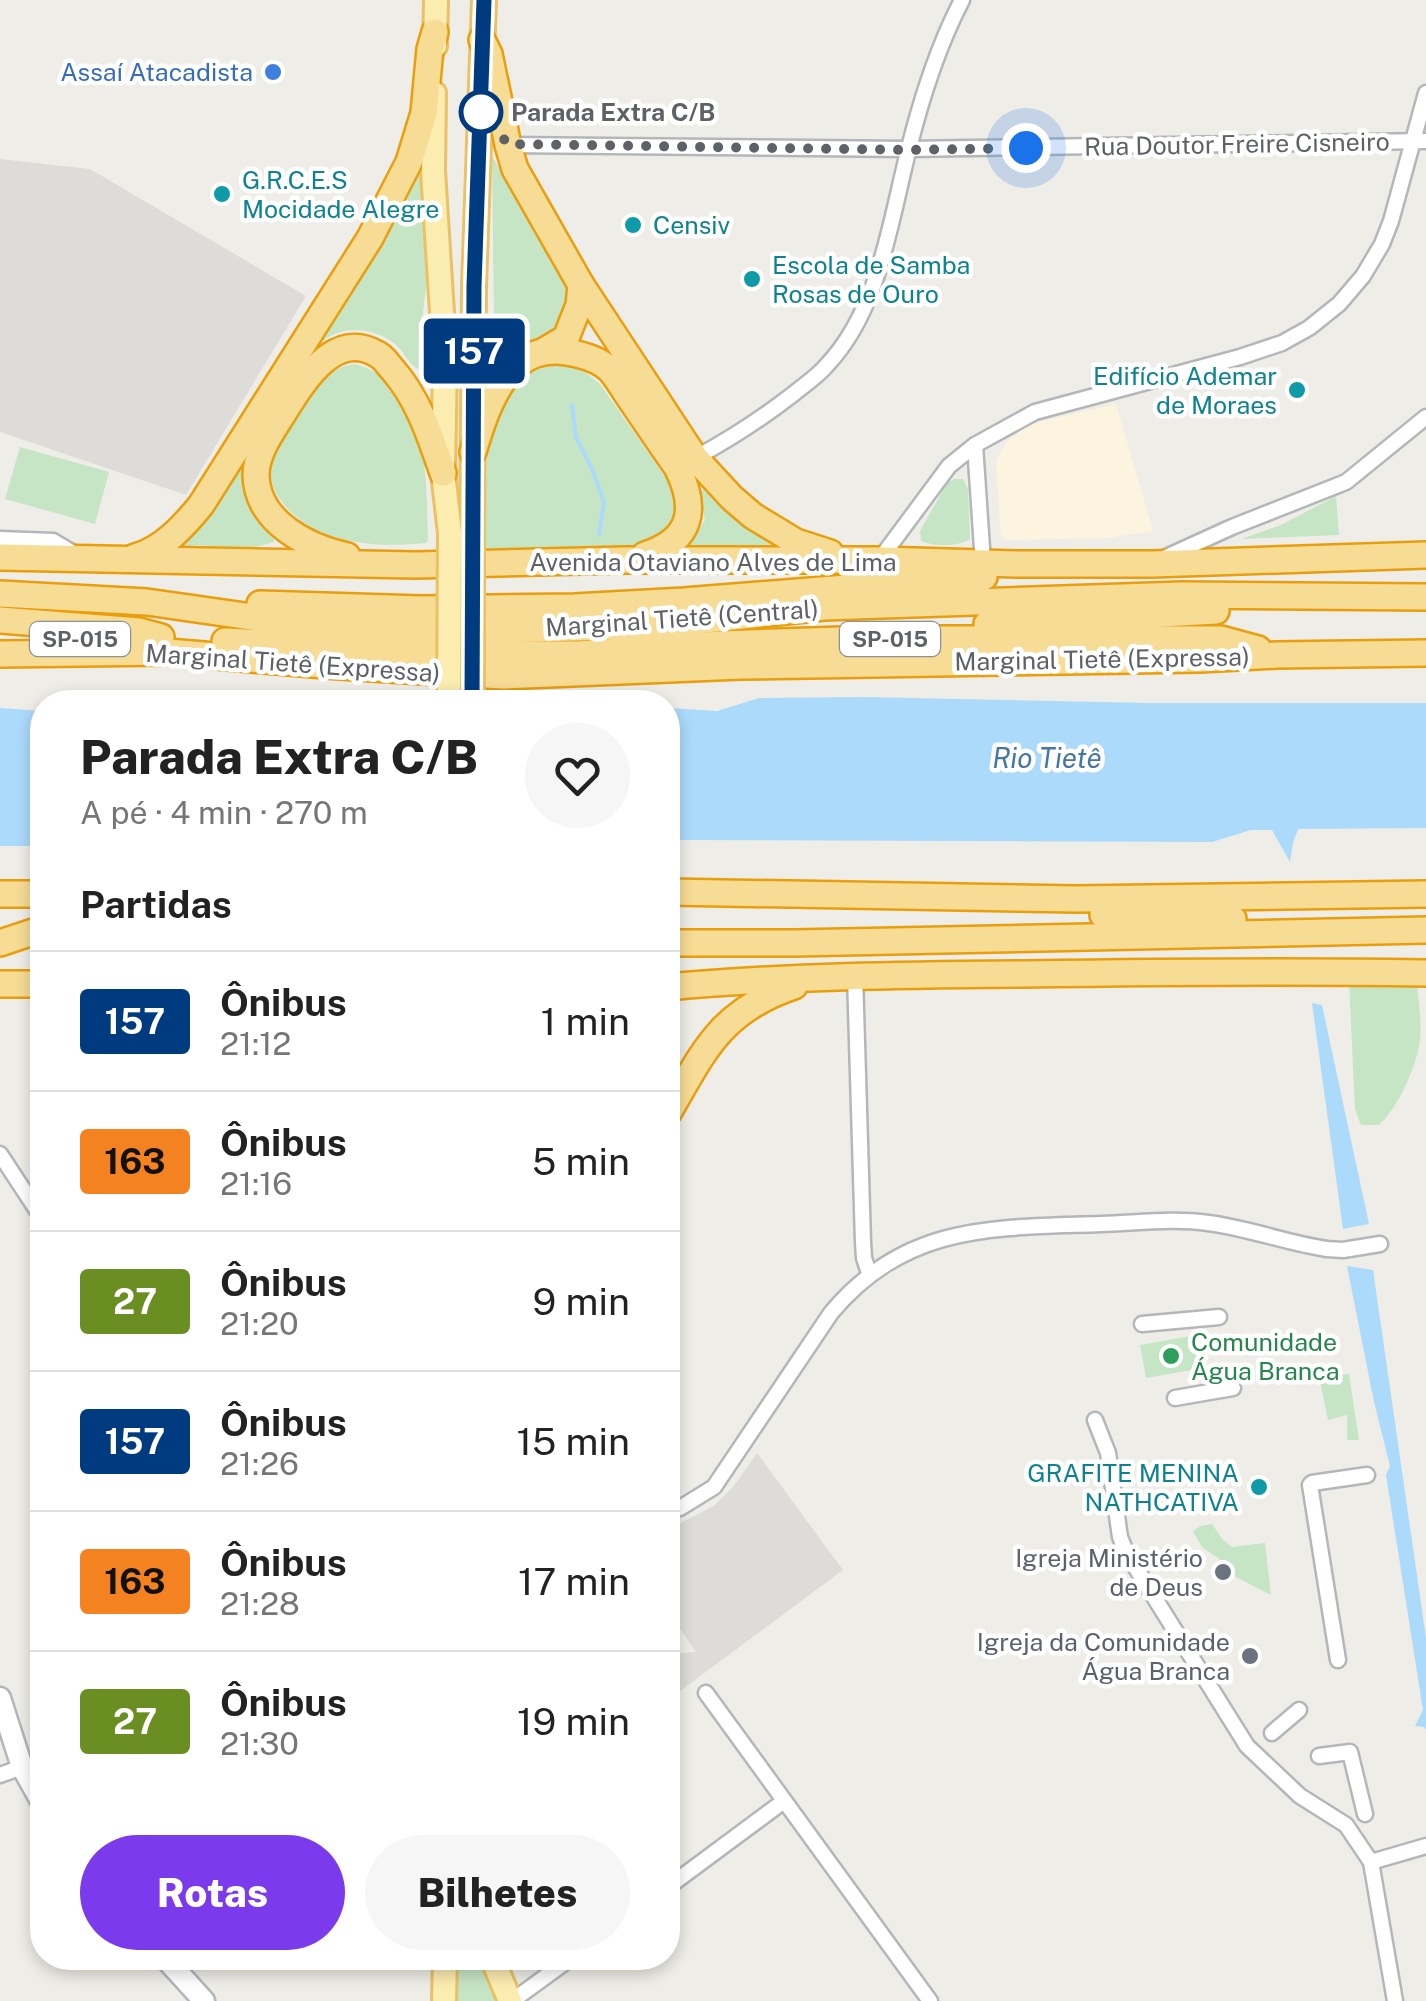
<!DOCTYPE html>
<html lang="pt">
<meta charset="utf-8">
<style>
:root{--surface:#fff;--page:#f6f6f6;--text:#222;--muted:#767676;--line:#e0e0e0;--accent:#7c3aed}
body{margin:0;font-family:"Public Sans",sans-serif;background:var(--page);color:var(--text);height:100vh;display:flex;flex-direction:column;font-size:38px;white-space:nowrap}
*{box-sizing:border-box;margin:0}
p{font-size:32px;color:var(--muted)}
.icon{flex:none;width:55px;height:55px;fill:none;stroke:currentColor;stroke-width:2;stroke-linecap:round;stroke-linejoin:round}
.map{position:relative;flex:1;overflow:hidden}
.side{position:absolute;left:30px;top:690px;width:650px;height:1280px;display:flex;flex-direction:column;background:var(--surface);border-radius:40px;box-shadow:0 5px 15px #0003}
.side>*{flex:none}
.badge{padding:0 20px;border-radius:8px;font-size:35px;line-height:65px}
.you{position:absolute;width:50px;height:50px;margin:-25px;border:8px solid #fff;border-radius:50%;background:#1a73e8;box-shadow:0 0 0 15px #1a73e833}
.map>.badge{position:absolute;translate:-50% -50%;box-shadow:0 0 0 5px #fff}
h2{padding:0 50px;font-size:38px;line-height:90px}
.round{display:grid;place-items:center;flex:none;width:105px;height:105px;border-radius:52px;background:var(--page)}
.summary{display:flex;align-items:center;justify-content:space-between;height:170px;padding:0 50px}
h1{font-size:48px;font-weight:800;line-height:75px}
.button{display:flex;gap:20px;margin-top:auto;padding:20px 50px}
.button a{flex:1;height:115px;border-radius:60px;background:var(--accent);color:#fff;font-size:40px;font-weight:800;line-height:115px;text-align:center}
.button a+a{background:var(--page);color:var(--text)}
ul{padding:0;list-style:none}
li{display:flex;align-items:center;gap:30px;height:140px;padding:0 50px;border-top:2px solid var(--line)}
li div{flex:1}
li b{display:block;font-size:38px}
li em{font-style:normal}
li .badge{min-width:110px;font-weight:700;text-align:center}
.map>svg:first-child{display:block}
</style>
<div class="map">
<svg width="1426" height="2001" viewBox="0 0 1426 2001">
<rect width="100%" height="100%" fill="#efede7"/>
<!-- commercial -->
<polygon fill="#fcf4df" points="1116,404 1153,531 1107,538 1005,540 1001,538 996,460 1007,442 1023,428 1035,423"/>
<!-- industrial -->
<g fill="#dedcd9">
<polygon points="0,159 90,169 306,296 186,495 0,432"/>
<polygon points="757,1453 843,1570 668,1700 668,1654 696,1652 668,1611 668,1530 715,1505 734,1486"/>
</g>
<!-- green -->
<g fill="#c6e5c5">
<polygon points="492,156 571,289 570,316 552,329 495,361 492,360 494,324"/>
<path d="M415,166L422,168L429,264L419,344L423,364L422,371C410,366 408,359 400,349C383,330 347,323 326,339C320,344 315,352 311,358L245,473V487L253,516L274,538V542L249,549L198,545L163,549Z"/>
<path d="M355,364C375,370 379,374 393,390C430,431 426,488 428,541L425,543C376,548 315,545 282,502C274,492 269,479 271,466C273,447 290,429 300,413C316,388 323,368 355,364Z"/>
<path d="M562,364L586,373L600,384L671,485C678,501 674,529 658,540C651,545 641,546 633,548H483L488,439L495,415L517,379L538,369Z"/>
<polygon points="20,447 109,472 95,524 5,499"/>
<path d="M954,479H963L968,489L970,539C957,547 935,547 921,541L920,531L947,483Z"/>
<path d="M703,489C725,513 747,532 777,545L776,548H687L705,520L698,493Z"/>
<polygon points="1336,496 1339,535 1241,539 1281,525"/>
<path d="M1349,981L1417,982C1418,1000 1422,1021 1420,1039C1418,1064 1398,1108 1379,1125H1361L1355,1109Z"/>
<polygon points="1197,1335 1203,1368 1146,1378 1140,1345"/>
<polygon points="1349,1374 1359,1440 1347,1440 1347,1415 1328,1420 1319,1376"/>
<polygon points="1212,1524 1223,1540 1232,1547 1265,1543 1271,1595 1236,1577 1221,1560 1202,1547 1193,1531 1201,1526"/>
<polygon points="457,1958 477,1958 495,2001 457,2001"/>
</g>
<!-- water -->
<g fill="#acdafa">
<polygon points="864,697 1150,703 1426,703 1426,828 1298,829 1293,843 1290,862 1272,830 1251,830 1212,842 668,840 668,708 717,711 759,698"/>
<polygon points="0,708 42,711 42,846 0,846"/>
<polygon points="1312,1003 1322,1005 1369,1224 1343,1229"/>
<polygon points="1347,1266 1373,1270 1426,1638 1426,1730 1424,1727 1415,1726 1423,1710 1386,1475 1390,1466 1374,1402"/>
</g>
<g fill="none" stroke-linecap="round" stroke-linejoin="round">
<!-- stream -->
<polyline stroke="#acdafa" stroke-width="4" points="572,405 576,437 592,469 604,502 599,535"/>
<defs>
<g id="street">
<polyline points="508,145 908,149 1426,141"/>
<polyline points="975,445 983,563"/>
<path d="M695,458C730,439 761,419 792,395C804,385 817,377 827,365C879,310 890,223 908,152C921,99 937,48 962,0"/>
<polyline points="0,539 53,541 75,554"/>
<polyline points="1166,557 1232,527 1346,482 1426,417"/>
<polyline points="880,559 949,466 975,445 1035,412 1240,357 1282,343 1309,328 1339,304 1363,276 1382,244 1391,221 1426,93"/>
<polyline points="855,975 863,1242 864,1258 869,1273"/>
<polyline points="0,1154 42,1218"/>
<polyline points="1142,1324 1219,1317"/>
<polyline points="1175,1398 1233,1388"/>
<polyline points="1095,1420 1108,1453 1120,1537 1126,1552 1247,1746 1300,1796 1346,1825 1371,1862 1395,2001"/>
<path d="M668,1511L680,1508L714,1487L831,1313C906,1223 994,1228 1101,1224C1136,1223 1174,1218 1208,1223C1248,1228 1287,1243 1327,1249L1343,1250L1380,1244"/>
<polyline points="1338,1660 1310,1485 1312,1483 1367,1475"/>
<polyline points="706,1693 930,2001"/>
<polyline points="1272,1733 1299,1710"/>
<polyline points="1319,1756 1350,1752 1365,1814"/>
<polyline points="0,1775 22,1767"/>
<polyline points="1371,1862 1426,1846"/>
<polyline points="668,1887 784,1801"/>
<polyline points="512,2001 571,1958"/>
</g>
<g id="secondary">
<polyline points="0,1698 22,1767 42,1803"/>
<polyline points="165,1958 204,2001"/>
</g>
<g id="primary">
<polyline points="435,46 436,0"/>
<polyline points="434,93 433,171 445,360 443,473 450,533"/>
<polyline points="472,533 474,286 484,0"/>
<polyline points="492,1958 510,2001"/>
<polyline points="444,2001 445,1958"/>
</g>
<g id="highway">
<polyline points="482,40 489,54 508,145 515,169 581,285 695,458 732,498 753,516 796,542 830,553"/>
<polyline points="544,351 566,338 579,305 581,285"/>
<path d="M473,452C488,401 510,336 577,354C589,357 603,362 611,371C619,381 626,393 633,403C648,425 662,446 677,467C698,509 692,540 645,555"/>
<path d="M347,556C307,547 257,522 256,475C256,452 273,430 284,412C303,382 334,329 377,354C385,358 387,364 393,370C419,400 430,436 443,473"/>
<polyline points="0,557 416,565 626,560 880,560 1016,564 1152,564 1426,555"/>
<path d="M135,557C162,550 184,526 201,505L370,238L409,162L424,113L430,49L435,32"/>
<polyline points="0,594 147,602 286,622 352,628 497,630 650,626 824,607 1182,595 1426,597"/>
<polyline points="260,604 421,609 574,607 684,601 984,577"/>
<polyline points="0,620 139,631 161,637"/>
<polyline points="987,624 1216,611"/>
<polyline points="225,641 501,654 579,654 720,644 873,639 1221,639 1258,649"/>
<polyline points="0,654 168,652 324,665 503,676 741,666 1200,659 1277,655 1426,653"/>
<polyline points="668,892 1076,899 1426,894"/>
<polyline points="0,894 42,894"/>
<polyline points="1103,915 1233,919"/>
<polyline points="0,943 33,932 42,933"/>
<polyline points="668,943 794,943 1426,930"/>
<polyline points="0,984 42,984"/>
<path d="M668,987C786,976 905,975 1024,974C1158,972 1292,971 1426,973"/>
<path d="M668,1113C704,1051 720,1011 794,986"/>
</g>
</defs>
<!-- street casing -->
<use href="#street" stroke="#b4b7ba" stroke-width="19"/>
<!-- secondary casing -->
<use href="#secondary" stroke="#b3b6ba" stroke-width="25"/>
<!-- primary casing -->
<use href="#primary" stroke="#eac165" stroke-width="28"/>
<!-- highway casing -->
<use href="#highway" stroke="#e99e0d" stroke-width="30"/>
<!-- street -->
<use href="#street" stroke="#fff" stroke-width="14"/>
<!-- secondary -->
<use href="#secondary" stroke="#fff" stroke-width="20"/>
<!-- primary -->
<use href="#primary" stroke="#fbecb0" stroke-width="22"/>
<!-- highway -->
<use href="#highway" stroke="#f7dc96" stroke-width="25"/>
<defs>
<g id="primary-bridge">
<polyline points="449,702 450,533"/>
<polyline points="472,702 472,533"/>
</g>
</defs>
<!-- primary-bridge casing -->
<use href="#primary-bridge" stroke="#eac165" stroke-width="28" stroke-linecap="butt"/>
<!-- primary-bridge -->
<use href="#primary-bridge" stroke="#fbecb0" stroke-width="22"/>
</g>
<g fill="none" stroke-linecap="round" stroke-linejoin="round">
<defs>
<polyline id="line" points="472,702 474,286 484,0"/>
</defs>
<!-- line casing -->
<use href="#line" stroke="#fff" stroke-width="22"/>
<!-- line -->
<use href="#line" stroke="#003b80" stroke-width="15"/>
<!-- walk -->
<polyline stroke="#5e6266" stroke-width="10" stroke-dasharray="0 18" points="481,112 508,144 908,150 1026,148"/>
</g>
<!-- markers -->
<circle fill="#3f7fe0" stroke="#fff" stroke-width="4" cx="273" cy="72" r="10"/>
<circle fill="#fff" stroke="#003b80" stroke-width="5" cx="481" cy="112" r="20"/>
<g fill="#0f9aa8" stroke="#fff" stroke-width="4">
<circle cx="222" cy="194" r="10"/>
<circle cx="633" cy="225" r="10"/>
<circle cx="752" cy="279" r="10"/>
<circle cx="1297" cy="390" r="10"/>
<circle cx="1259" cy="1487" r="10"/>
</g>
<circle fill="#2e9e5b" stroke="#fff" stroke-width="4" cx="1171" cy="1356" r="10"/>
<g fill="#6b7280" stroke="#fff" stroke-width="4">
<circle cx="1223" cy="1572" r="10"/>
<circle cx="1250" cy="1656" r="10"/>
</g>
<g text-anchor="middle" stroke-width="9" stroke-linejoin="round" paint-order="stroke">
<!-- shield labels -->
<g fill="#fff" stroke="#8e9194" stroke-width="2.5">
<rect x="30" y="622" width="100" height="34" rx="8"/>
<rect x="840" y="622" width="100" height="34" rx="8"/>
</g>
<g font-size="22" font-weight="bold" fill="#5e6266">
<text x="80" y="647">SP-015</text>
<text x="890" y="647">SP-015</text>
</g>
<!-- shop labels -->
<g font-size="25" fill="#366cbe" stroke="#fff" text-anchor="end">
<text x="253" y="81">Assaí Atacadista</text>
</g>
<!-- stop labels -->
<g font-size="25" font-weight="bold" fill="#5e6266" stroke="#fff" text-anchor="start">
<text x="511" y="121">Parada Extra C/B</text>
</g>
<!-- street labels -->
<g font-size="25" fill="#5e6266" stroke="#fff">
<text transform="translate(1237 144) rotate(-1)" y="9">Rua Doutor Freire Cisneiro</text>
<text x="713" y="571">Avenida Otaviano Alves de Lima</text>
<text transform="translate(682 618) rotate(-4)" y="9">Marginal Tietê (Central)</text>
<text transform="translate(1102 659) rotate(-1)" y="9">Marginal Tietê (Expressa)</text>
<text transform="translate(293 663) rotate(4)" y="9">Marginal Tietê (Expressa)</text>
</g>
<!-- culture labels -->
<g font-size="25" fill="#0d838f" stroke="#fff" text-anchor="start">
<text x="242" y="189">G.R.C.E.S<tspan x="242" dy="29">Mocidade Alegre</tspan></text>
<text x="653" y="234">Censiv</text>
<text x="772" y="274">Escola de Samba<tspan x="772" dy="29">Rosas de Ouro</tspan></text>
<text x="1277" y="385" text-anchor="end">Edifício Ademar<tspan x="1277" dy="29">de Moraes</tspan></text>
<text x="1239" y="1482" text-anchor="end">GRAFITE MENINA<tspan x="1239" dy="29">NATHCATIVA</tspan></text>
</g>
<!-- leisure labels -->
<g font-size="25" fill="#27864d" stroke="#fff" text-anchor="start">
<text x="1191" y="1351">Comunidade<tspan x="1191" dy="29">Água Branca</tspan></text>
</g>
<!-- worship labels -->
<g font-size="25" fill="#5b616d" stroke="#fff" text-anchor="end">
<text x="1203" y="1567">Igreja Ministério<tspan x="1203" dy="29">de Deus</tspan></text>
<text x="1230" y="1651">Igreja da Comunidade<tspan x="1230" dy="29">Água Branca</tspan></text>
</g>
<!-- water labels -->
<g font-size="28" font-style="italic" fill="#4576a4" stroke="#fff">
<text x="1047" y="768">Rio Tietê</text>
</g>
</g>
</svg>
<div class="you" style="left:1026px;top:148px"></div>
<b class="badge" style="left:474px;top:351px;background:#003b80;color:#fff">157</b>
<section class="side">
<div class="summary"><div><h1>Parada Extra C/B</h1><p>A pé · 4 min · 270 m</p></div><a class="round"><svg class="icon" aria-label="heart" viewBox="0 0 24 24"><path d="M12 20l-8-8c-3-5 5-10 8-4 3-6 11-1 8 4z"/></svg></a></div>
<h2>Partidas</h2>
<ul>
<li><span class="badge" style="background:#003b80;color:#fff">157</span><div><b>Ônibus</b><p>21:12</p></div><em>1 min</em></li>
<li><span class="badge" style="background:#f58220;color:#111">163</span><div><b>Ônibus</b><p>21:16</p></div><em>5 min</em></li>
<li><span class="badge" style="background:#6b8e23;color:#fff">27</span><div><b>Ônibus</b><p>21:20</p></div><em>9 min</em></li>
<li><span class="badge" style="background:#003b80;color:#fff">157</span><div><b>Ônibus</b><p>21:26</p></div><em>15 min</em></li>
<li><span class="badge" style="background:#f58220;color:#111">163</span><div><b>Ônibus</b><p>21:28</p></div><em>17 min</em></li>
<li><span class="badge" style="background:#6b8e23;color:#fff">27</span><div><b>Ônibus</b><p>21:30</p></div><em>19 min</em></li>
</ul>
<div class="button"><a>Rotas</a><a>Bilhetes</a></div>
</section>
</div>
